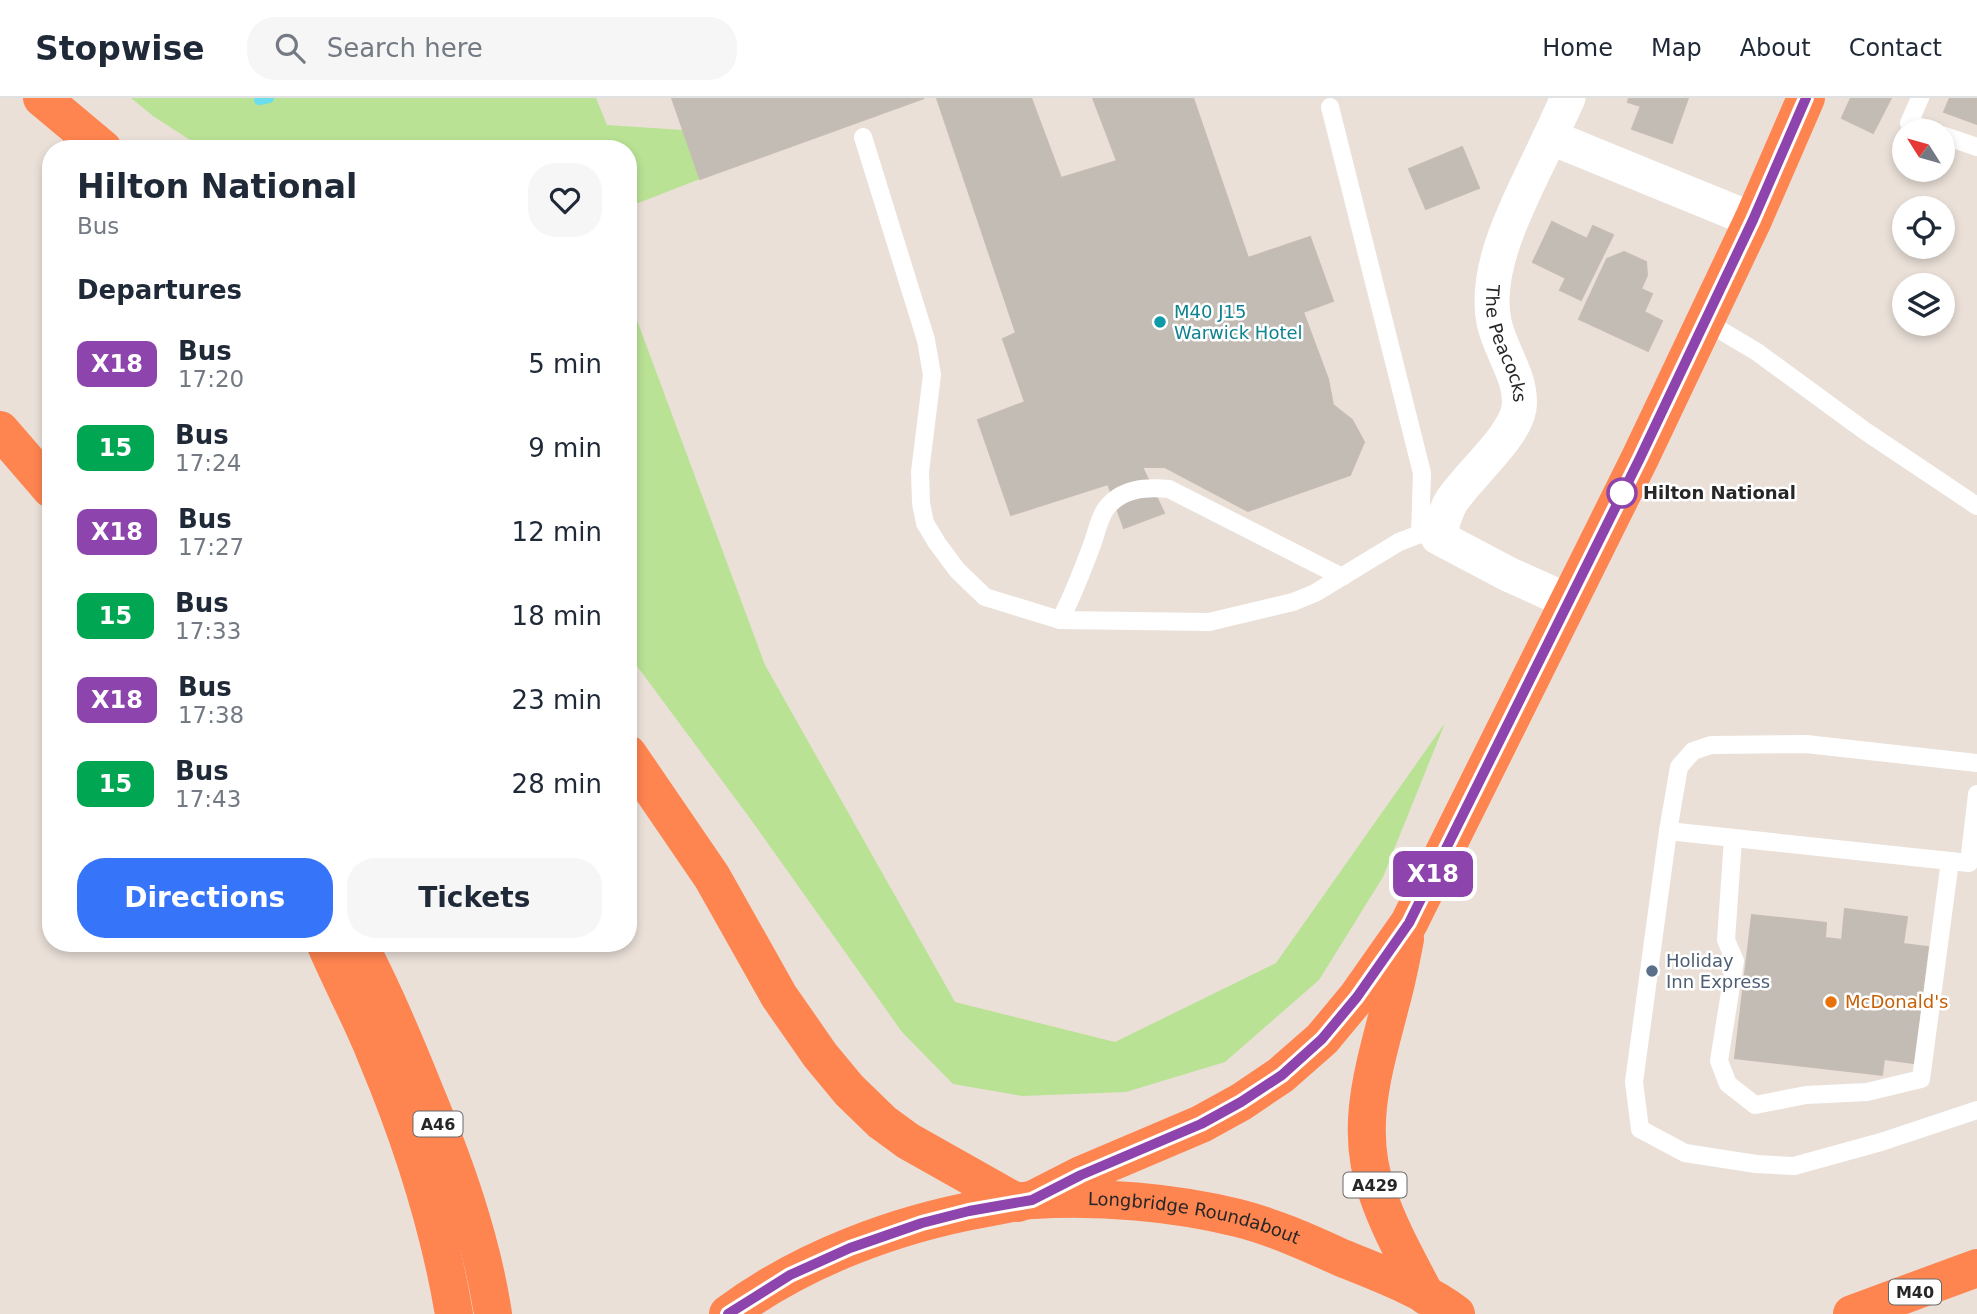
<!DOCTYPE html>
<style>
:root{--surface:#fff;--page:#f6f6f7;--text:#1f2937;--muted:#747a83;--line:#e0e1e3;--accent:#3675fa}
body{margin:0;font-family:"DejaVu Sans",sans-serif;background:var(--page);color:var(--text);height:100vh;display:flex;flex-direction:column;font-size:26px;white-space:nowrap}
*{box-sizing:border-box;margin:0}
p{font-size:23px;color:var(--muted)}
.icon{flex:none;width:38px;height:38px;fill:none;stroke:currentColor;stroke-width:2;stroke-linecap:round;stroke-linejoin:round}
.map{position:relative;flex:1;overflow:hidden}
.sheet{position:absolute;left:42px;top:42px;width:595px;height:812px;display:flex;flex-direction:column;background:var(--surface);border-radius:28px;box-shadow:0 4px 10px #0003}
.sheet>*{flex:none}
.badge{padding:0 14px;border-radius:10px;font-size:24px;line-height:46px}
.needle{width:46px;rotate:307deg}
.controls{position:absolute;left:1892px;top:21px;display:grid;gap:14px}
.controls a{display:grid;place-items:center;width:63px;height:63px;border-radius:50%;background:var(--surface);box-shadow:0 4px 10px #0003;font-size:35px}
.map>.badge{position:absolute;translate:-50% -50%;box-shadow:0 0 0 4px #fff}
h2{padding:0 35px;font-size:26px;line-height:63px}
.round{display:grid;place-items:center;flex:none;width:74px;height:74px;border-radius:28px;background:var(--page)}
.head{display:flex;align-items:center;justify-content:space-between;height:119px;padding:0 35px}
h1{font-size:33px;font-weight:800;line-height:52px}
.action{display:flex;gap:14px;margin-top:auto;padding:14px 35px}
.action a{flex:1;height:80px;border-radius:28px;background:var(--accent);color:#fff;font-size:28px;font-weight:800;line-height:80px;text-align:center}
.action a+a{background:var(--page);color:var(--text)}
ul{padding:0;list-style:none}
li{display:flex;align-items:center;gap:21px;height:84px;padding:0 35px}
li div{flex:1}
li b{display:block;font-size:26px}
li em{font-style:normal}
li .badge{min-width:77px;font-weight:700;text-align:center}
header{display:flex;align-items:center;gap:42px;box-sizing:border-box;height:98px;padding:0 35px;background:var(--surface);border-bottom:2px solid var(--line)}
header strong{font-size:33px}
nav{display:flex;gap:38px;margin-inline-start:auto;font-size:24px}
.search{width:490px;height:63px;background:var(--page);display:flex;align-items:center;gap:18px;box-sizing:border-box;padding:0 24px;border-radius:28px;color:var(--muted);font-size:26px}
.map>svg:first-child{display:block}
</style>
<header>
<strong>Stopwise</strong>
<div class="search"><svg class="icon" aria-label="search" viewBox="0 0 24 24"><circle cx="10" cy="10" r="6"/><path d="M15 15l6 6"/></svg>Search here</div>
<nav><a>Home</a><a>Map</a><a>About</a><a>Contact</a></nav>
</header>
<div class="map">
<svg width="1977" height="1216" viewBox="0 0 1977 1216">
<rect width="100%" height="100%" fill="#eae0d8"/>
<!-- green -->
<g fill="#b9e294">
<polygon points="131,0 596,0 607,27 683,32 700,81 628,109 628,51 204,51 153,18"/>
<polygon points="628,198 765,567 955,904 1115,944 1276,865 1445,625 1383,779 1319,882 1225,964 1126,994 1022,998 953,986 902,934 749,719 628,556"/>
</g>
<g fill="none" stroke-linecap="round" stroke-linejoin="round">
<!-- stream -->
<polyline stroke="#6addee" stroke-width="10" points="259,2 269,0"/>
</g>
<!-- building -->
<g fill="#c2bcb4" stroke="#c5bcb3" stroke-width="2">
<polygon points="672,0 924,0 700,81"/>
<polygon points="937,0 1031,0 1061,80 1117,63 1093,0 1193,0 1248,160 1310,139 1333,203 1303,214 1328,281 1333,307 1352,322 1364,344 1350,377 1248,413 1165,369 1142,369 1164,415 1124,430 1108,386 1011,417 978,322 1025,304 1003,241 1016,235"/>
<polygon points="1629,0 1688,0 1672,45 1632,31 1641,8 1628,4"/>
<polygon points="1851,0 1891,0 1873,35 1842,20"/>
<polygon points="1950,0 1977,0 1977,26 1944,14"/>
<polygon points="1462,49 1479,90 1426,111 1409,71"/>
<polygon points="1552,124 1587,141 1593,128 1613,137 1581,202 1560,192 1566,180 1533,164"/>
<polygon points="1624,154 1646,164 1647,177 1641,191 1652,196 1644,214 1662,223 1648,253 1579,221 1607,161"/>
<polygon points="1845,811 1907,819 1903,846 1928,849 1914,965 1884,961 1882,977 1735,960 1752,817 1826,825 1825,840 1842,842"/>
</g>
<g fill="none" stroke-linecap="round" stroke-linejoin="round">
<!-- lane -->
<g stroke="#fff" stroke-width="18">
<polyline points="1920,0 1909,25 1932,33"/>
<polyline points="1330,9 1422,375 1420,436"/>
<polyline points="1942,37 1977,49"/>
<polyline points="863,39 926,242 932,277 920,374 921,405 925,425 937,445 957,472 985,499 1060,522 1209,524 1293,504 1315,495 1399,444 1420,436 1438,439"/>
<polyline points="1705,223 1757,254 1865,333 1977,408"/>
<path d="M1060,522C1073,498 1082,473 1092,447C1096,436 1099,421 1105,412C1120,390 1146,389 1169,391L1342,479"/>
<polyline points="1977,696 1969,765 1668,733 1634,984 1640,1031 1685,1055 1756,1066 1794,1068 1881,1044 1977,1012"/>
<polyline points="1668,733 1679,669 1693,653 1711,647 1806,646 1977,665"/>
<polyline points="1733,741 1726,842 1735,863 1719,963 1728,986 1755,1007 1806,997 1867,994 1921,981 1950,763"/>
</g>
<!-- street -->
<g stroke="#fff" stroke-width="35">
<polyline points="1568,0 1550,39 1753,122"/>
<path id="s1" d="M1550,39C1526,92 1482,165 1494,224C1500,253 1523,281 1519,310C1514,340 1469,376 1451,404C1445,414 1442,428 1438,439L1508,476L1568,503"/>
</g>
<!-- highway -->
<g stroke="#fe8450" stroke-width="38">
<polyline points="42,0 103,51"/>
<polyline points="0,332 51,391"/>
<polyline points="628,656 712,779 779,898 820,957 849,992 882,1024 908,1043 1018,1105"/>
<path d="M1405,841C1401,862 1397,883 1391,904C1375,968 1353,1030 1378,1097C1390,1132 1409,1165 1426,1198"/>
<path d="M325,845C341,883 361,919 376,957C411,1040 439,1127 454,1216"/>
<path d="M358,845C383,892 404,942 424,992C454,1064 481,1138 493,1216"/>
<polyline points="1032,1102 1081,1077 1201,1026 1241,1004 1281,977 1322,941 1357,899 1409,825 1640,360 1753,122 1806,0"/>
<path id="s2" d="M728,1216C802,1161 896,1126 986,1110C1001,1108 1017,1103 1033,1102C1100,1098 1173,1104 1238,1120C1274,1129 1309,1145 1342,1160C1377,1174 1427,1193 1456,1216"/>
<polyline points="1852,1216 1977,1170"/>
</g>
</g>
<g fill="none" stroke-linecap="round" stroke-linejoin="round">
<defs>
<polyline id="line" points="728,1216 790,1177 850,1150 922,1125 969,1113 1032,1102 1081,1077 1201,1026 1241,1004 1282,977 1322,941 1357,899 1409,825 1640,360 1753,122 1806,0"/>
</defs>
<!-- line casing -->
<use href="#line" stroke="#fff" stroke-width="16"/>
<!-- line -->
<use href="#line" stroke="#8e44ad" stroke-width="10"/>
</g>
<!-- markers -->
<circle fill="#0f9aa8" stroke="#fff" stroke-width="2.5" cx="1160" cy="224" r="7"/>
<circle fill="#fff" stroke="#8e44ad" stroke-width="3.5" cx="1622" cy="395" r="14"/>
<circle fill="#5c6f8a" stroke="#fff" stroke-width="2.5" cx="1652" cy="873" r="7"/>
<circle fill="#e8710a" stroke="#fff" stroke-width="2.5" cx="1831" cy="904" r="7"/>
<g text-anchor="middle" stroke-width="5" stroke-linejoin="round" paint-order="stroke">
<!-- shield labels -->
<g fill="#fff" stroke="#686868" stroke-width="2">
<rect x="413.5" y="1013.5" width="49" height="25" rx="5"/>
<rect x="1343.5" y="1074.5" width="63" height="25" rx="5"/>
<rect x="1889" y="1181.5" width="52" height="25" rx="5"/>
</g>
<g font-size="16" font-weight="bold" fill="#272727">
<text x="438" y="1032">A46</text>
<text x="1375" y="1093">A429</text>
<text x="1915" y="1200">M40</text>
</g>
<!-- culture labels -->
<g font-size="18" fill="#0d838f" stroke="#fff" text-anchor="start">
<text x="1174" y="220">M40 J15<tspan x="1174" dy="21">Warwick Hotel</tspan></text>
</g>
<!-- street labels -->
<g font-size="18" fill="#272727" stroke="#fff">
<text dy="6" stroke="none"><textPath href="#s1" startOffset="220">The Peacocks</textPath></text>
<text dy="6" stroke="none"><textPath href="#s2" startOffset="492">Longbridge Roundabout</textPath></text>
</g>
<!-- stop labels -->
<g font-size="18" font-weight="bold" fill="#272727" stroke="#fff" text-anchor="start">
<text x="1643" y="401">Hilton National</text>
</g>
<!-- service labels -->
<g font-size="18" fill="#4e5e75" stroke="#fff" text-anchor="start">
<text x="1666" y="869">Holiday<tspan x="1666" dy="21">Inn Express</tspan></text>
</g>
<!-- food labels -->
<g font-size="18" fill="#c56008" stroke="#fff" text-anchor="start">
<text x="1845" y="910">McDonald's</text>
</g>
</g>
</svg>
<div class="controls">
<a><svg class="needle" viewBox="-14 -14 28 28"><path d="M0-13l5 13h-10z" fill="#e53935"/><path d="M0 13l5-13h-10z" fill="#747a83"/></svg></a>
<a><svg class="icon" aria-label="locate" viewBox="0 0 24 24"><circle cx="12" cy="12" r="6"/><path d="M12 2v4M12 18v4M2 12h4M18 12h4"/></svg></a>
<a><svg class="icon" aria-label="layers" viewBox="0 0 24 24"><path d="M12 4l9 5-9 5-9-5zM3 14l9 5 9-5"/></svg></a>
</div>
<b class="badge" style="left:1433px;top:776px;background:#8e44ad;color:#fff">X18</b>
<section class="sheet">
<div class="head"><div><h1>Hilton National</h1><p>Bus</p></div><a class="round"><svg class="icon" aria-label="heart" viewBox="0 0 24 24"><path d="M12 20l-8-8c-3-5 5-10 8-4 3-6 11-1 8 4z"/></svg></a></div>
<h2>Departures</h2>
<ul>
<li><span class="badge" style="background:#8e44ad;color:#fff">X18</span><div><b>Bus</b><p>17:20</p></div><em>5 min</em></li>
<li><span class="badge" style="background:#00a651;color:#fff">15</span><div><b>Bus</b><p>17:24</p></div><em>9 min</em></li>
<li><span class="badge" style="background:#8e44ad;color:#fff">X18</span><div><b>Bus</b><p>17:27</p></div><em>12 min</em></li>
<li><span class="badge" style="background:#00a651;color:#fff">15</span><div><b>Bus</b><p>17:33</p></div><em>18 min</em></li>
<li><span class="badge" style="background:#8e44ad;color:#fff">X18</span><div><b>Bus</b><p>17:38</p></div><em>23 min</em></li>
<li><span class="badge" style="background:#00a651;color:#fff">15</span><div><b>Bus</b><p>17:43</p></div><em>28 min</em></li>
</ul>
<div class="action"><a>Directions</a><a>Tickets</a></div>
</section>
</div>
